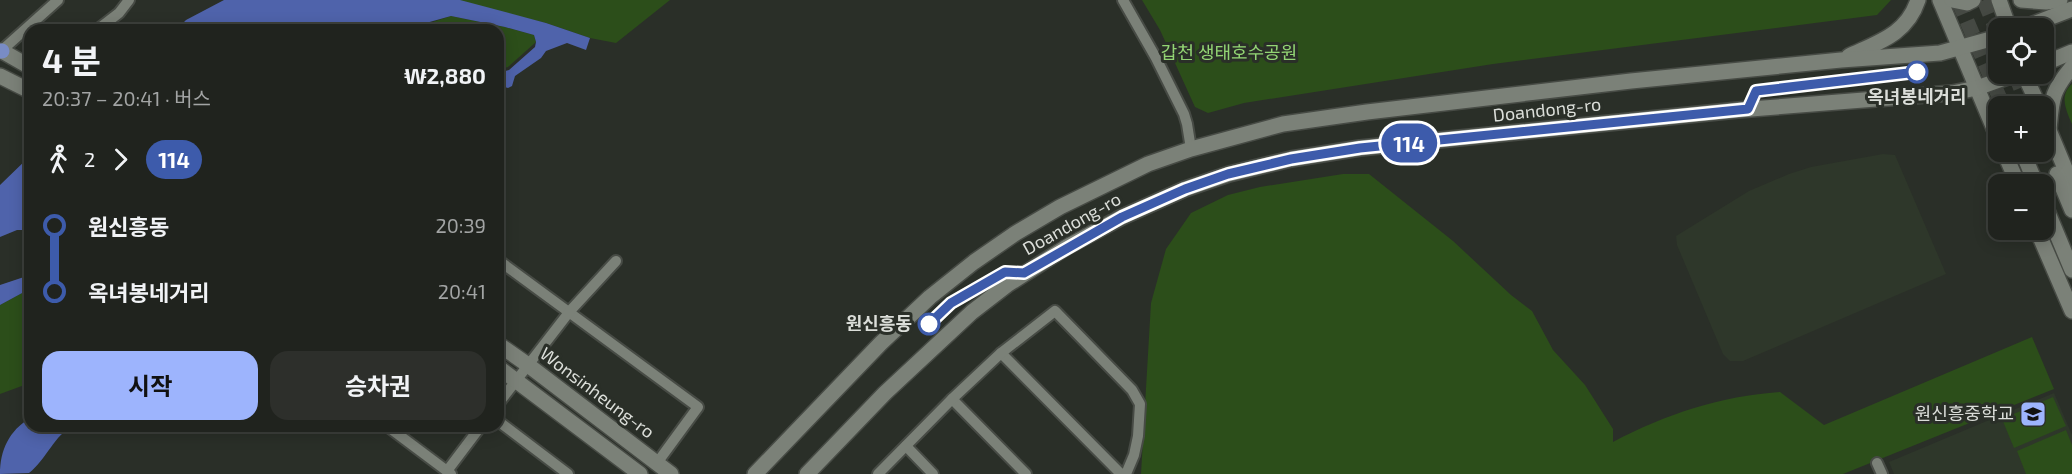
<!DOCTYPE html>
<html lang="ko">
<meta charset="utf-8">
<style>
:root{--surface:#20231e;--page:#2d2f2b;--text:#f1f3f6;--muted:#a2a4a4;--line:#3d403c;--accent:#9db4fd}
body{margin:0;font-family:"Exo 2","Noto Sans KR",sans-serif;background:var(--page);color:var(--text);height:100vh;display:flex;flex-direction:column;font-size:22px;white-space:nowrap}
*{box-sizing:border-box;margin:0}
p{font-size:20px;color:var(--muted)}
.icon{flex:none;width:33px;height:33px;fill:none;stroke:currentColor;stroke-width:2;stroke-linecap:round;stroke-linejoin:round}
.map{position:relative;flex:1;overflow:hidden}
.panel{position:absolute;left:24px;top:24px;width:480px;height:408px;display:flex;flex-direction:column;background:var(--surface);border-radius:18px;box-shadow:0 3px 15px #0003,0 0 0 2px var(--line)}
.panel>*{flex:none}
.badge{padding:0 12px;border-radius:20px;font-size:21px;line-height:39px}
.fabs{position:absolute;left:1988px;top:18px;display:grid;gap:12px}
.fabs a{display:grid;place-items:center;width:66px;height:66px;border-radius:12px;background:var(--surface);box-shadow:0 3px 15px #0003,0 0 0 2px var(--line);font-size:30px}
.map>.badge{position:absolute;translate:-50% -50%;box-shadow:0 0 0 3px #fff}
.legs{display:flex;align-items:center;gap:9px;height:66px;padding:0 18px;font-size:20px}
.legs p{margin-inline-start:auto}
.headline{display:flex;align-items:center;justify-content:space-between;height:102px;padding:0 18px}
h1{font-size:33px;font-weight:700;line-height:45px}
.button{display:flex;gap:12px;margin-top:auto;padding:12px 18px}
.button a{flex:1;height:69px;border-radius:18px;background:var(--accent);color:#111;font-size:24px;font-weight:700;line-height:69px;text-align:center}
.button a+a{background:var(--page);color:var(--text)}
ul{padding:0 18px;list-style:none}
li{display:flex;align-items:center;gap:21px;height:66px;font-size:22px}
li i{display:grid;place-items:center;width:9px;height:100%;margin:0 8px;background:currentColor}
li i::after{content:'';width:15px;height:15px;margin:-8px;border:4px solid;border-radius:50%;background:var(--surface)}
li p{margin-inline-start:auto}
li:first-child i{background:linear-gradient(#0000 50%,currentColor 0)}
li:last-child i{background:linear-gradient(currentColor 50%,#0000 0)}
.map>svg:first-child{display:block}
</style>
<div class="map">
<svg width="2072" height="474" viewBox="0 0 2072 474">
<rect width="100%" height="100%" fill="#2a2f28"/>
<!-- built -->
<g fill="#2e372a">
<polygon points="1883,154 1895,155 1946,274 1743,361 1730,361 1723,354 1677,245 1676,236 1749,191 1789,174 1811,167"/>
<polygon points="2054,393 2072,435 2072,474 1894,474 1889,462"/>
</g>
<!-- green -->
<g fill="#2c4e1a">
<polygon points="460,0 670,0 616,43 590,38 546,23 459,1"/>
<polygon points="1142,0 1891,0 1877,15 1493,64 1244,103 1208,113 1195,107 1160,30"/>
<polygon points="451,16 505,27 534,35 536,42 508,67 498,70 498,30 416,30 423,25"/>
<path d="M2072,84V124C2066,110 2059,95 2072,84Z"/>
<path d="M1343,174H1369L1453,241L1511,295L1532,311L1553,350L1585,385L1613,429V442C1666,414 1721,396 1780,392L1824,425L2032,337L2054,389L1843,474H1141L1151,303L1166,249L1191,213L1228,195L1260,187Z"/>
<polygon points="30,291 30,383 0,394 0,305 24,292"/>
<polygon points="2053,397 2066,426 2014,448 2002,419"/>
<polygon points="2066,430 2072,445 2072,474 2026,474 2017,451"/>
</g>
<!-- water -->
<g fill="#4f63ab">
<polygon points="224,0 460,0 546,23 590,38 586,50 567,43 546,51 541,58 515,76 512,86 508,88 498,85 498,73 509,70 535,47 536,42 534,35 505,27 451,16 401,30 176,30 186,20"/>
<polygon points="30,156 30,230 17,230 0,237 0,185"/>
<polygon points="30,275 30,291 24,292 0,305 0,285"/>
<path d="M30,418V426H73C55,434 46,460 29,473L0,474C0,450 9,431 30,418Z"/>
</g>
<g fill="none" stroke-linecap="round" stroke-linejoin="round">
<!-- secondary-tunnel -->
<g stroke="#454943" stroke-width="15" stroke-dasharray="15 8" stroke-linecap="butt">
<polyline points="1958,0 2003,106"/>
<polyline points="1984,0 1998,34"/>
<polyline points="2015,74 2028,106"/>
<polyline points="2043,141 2045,146"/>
</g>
<defs>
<g id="street">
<polyline points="1123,0 1156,58 1184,114 1187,124 1191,149"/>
<polyline points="97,30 119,13 129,0"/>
<polyline points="0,52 58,0"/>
<polyline points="498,260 698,407 657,463"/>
<polyline points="1001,353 1121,474"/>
<polyline points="952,399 1026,474"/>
<polyline points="498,404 570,311 616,261"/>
<polyline points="498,421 568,474"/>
<polyline points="387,426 451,474"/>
<polyline points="906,446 933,474"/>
<polyline points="1877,463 1882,474"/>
<polyline points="447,471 481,426"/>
<polyline points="878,474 952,399 1001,353 1055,311 1132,390 1140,404 1138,436 1134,455 1126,474"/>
</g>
<g id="secondary">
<polyline points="1940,0 1998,138"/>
<polyline points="1952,0 1967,3 1973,0"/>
<polyline points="1999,0 2009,28"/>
<polyline points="2021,0 2046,2 2060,0"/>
<polyline points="2023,28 2072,9"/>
<polyline points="2,51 30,67"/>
<path d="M1849,56C1879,42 1907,34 1918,0"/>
<polyline points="2043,64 2072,52"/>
<polyline points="2024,74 2039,106"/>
<polyline points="0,76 30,91"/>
<polyline points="2043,116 2072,185"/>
<path d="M2049,130C2052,99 2051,92 2072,67"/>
<polyline points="2004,152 2018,184"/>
<polyline points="2023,153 2036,184"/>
<polyline points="2057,174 2072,210"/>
<polyline points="2043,201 2072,270"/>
<polyline points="2037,230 2072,311"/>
<polyline points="498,344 528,365 671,474"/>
<polyline points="498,367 640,474"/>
<polyline points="755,474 881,343 930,297 974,262 1016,233 1060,207 1148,164 1191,149 1283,124 1367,112 1631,81 1841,60 1940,53 1998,37"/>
<polyline points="807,474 885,393 972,312 1007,285 1068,246 1122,217 1185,189 1229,174 1291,159 1360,148 1738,110 1952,93 1977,88 2016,74"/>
</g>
<polyline id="primary" points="0,51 2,51"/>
</defs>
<!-- street casing -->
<use href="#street" stroke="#474b45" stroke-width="14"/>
<!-- secondary casing -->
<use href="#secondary" stroke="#474b45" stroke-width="18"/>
<!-- primary casing -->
<use href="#primary" stroke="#474b45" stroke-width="18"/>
<!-- street -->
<use href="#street" stroke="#7b8178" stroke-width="10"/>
<!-- secondary -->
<use href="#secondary" stroke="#7b8178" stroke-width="15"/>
<!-- primary -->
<use href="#primary" stroke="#798cc5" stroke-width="15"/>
</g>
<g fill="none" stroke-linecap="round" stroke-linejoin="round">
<defs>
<polyline id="line-1" points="929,324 951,303 1005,272 1024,273 1122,217 1185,189 1228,174 1291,159 1360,148 1748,109 1756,91 1917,72"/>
</defs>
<!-- line-1 casing -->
<use href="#line-1" stroke="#fff" stroke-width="14"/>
<!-- line-1 -->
<use href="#line-1" stroke="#3d5bab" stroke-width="9"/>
</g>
<!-- icons -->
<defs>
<symbol id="school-square" viewBox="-11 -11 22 22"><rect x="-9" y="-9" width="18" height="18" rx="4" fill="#9db4fd" stroke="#2a2f28"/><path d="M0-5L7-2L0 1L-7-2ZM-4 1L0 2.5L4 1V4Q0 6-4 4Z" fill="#111"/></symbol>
</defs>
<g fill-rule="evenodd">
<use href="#school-square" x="2018" y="399" width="30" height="30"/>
</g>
<!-- markers -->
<g fill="#fff" stroke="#3d5bab" stroke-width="3">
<circle cx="1917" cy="72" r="10"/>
<circle cx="929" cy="324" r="10"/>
</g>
<g text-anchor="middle" stroke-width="6" stroke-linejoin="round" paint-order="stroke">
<!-- park labels -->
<g font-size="18" fill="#93d574" stroke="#2a2f28">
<text x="1229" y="59">갑천 생태호수공원</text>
</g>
<!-- stop labels -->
<g font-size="18" font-weight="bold" fill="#dbded9" stroke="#2a2f28">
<text x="1917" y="103">옥녀봉네거리</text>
<text x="912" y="330" text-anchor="end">원신흥동</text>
</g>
<!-- street labels -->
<g font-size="18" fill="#dbded9" stroke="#2a2f28">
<text transform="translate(1547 110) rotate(-6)" y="6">Doandong-ro</text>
<text transform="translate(1072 224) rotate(-29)" y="6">Doandong-ro</text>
<text transform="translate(597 393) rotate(37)" y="6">Wonsinheung-ro</text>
</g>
<!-- poi labels -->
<g font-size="18" fill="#dbded9" stroke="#2a2f28" text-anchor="end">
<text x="2014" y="420">원신흥중학교</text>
</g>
</g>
</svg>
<div class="fabs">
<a><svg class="icon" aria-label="locate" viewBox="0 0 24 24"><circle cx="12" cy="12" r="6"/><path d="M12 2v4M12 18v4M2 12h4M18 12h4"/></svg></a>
<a>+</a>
<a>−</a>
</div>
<b class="badge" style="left:1409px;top:143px;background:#3d5bab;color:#fff">114</b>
<section class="panel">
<div class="headline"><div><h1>4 분</h1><p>20:37 – 20:41 · 버스</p></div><b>₩2,880</b></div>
<div class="legs"><svg class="icon" aria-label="walk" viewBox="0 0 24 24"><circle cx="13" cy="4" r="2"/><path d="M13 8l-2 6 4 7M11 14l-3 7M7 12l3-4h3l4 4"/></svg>2<svg class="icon" aria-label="forward" viewBox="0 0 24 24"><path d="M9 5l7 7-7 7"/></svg><b class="badge" style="background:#3d5bab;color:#fff">114</b></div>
<ul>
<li><i style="color:#3d5bab"></i><b>원신흥동</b><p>20:39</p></li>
<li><i style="color:#3d5bab"></i><b>옥녀봉네거리</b><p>20:41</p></li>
</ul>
<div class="button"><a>시작</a><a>승차권</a></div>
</section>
</div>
